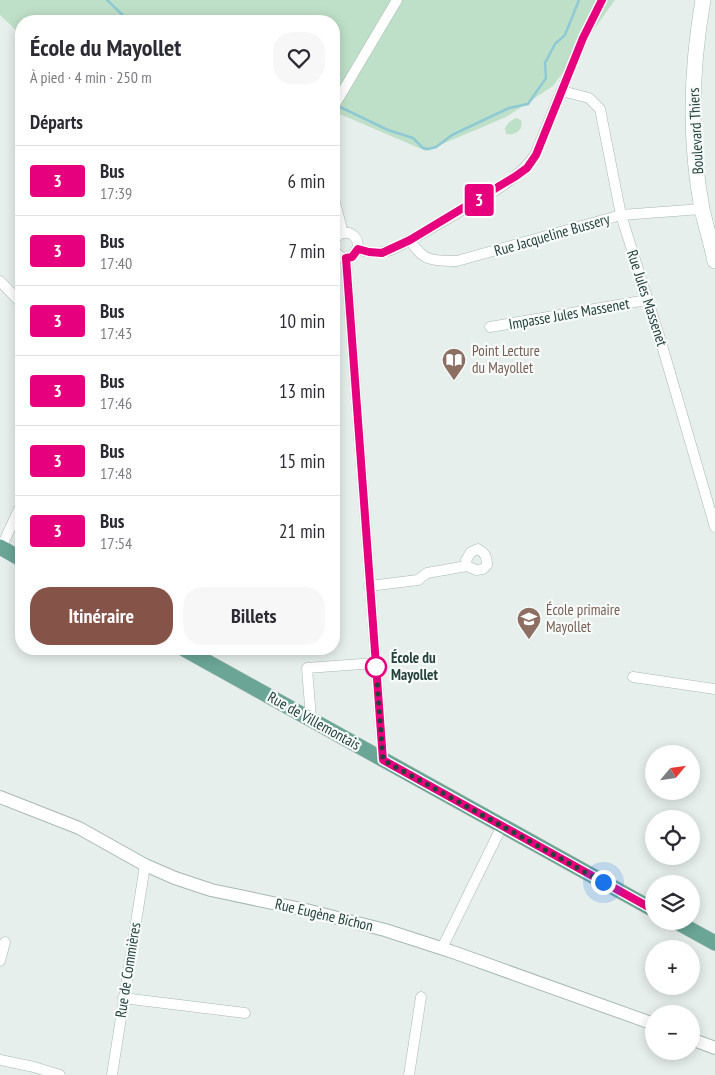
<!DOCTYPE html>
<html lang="fr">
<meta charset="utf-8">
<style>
:root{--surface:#fff;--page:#f7f7f7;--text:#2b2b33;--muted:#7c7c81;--line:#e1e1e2;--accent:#855347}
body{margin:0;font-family:"PT Sans Narrow",sans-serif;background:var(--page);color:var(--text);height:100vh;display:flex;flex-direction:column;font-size:19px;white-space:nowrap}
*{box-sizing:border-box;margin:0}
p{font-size:16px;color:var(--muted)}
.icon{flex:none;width:28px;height:28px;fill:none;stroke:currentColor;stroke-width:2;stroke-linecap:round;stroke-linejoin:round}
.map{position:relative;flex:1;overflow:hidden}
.drawer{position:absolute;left:15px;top:15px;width:325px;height:640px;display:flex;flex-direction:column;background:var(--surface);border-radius:20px;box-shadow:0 2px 12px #0003}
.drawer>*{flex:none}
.badge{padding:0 10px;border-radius:4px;font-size:18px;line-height:32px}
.needle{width:32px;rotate:61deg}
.tools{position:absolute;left:645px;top:745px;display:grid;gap:10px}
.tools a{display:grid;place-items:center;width:55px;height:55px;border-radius:50%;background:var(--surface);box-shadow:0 2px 12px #0003;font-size:25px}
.you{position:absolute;width:25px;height:25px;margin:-12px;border:4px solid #fff;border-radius:50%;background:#1a73e8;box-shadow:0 0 0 8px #1a73e833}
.map>.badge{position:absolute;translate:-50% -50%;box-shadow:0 0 0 2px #fff}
h2{padding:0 15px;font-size:19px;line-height:45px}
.round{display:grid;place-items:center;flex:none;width:52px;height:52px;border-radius:20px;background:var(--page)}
.overview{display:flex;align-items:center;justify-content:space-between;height:85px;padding:0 15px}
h1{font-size:24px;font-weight:600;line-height:38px}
.button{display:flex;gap:10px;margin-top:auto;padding:10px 15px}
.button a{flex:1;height:58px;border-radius:20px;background:var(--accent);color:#fff;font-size:20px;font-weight:600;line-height:58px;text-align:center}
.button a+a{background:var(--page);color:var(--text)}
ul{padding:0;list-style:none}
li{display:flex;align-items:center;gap:15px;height:70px;padding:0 15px;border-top:1px solid var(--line)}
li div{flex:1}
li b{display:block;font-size:19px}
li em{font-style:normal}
li .badge{min-width:55px;font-weight:700;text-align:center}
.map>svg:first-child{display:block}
</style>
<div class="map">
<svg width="715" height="1075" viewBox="0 0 715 1075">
<rect width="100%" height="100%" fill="#e6efeb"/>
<!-- green -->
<g fill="#bfe0c8">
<polygon points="0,0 615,0 553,86 506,117 426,151 335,112 334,113 334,21 21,21 21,35 0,15"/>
<path d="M516,118L521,120C524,130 515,136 506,134L505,128L509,122Z"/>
</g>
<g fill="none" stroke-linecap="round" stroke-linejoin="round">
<!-- stream -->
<g stroke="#8ec9d4" stroke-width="2.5">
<polyline points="107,0 129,21"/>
<polyline points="338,106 388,130 413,138 423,148 428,149 436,147 452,135 509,108 528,104 546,78 545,63 555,44 565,35 579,0"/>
</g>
<defs>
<g id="minor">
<polyline points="562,91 589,98 600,109 621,215 661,342 715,527"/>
<polyline points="334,106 397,0"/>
<polyline points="334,199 343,233"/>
<path d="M334,240C346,222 369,241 351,257L342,258L334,251"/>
<path d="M410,240C423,262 434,261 457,261L621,215L702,209"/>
<path d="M358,249C370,254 380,254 393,249C415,238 437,225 459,212C486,196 517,181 535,155L583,38L602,0"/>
<polyline points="346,258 383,760"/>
<polyline points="0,281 21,303"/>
<polyline points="490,327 647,300"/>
<polyline points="1,548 21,505"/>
<path d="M369,586L418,580L427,573L467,566L476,570L483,569L487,565C487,557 485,553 478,549L471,552L466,560L467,566"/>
<polyline points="633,677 715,689"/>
<polyline points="311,719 307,668 375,663"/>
<polyline points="442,948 502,826"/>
<polyline points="0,961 5,942"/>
<polyline points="123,998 245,1013"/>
<polyline points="0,1060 34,1067 60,1075"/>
<polyline points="112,1075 145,865"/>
<polyline points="409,1075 421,997"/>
</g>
<g id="tertiary">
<polyline points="0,797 79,828 145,865 175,878 211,890 306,910 385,930 450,951 654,1024"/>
<polyline points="691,1039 715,1048"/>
</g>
<path id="secondary" d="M703,0C691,69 689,140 702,209C706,226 711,243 715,261"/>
<g id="primary">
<polyline points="0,547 21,559"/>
<polyline points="184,649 654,910"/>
<polyline points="675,921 715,943"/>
</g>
</defs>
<!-- minor casing -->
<use href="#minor" stroke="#a8b8b2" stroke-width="11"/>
<!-- tertiary casing -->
<use href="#tertiary" stroke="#a8b8b2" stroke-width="14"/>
<!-- secondary casing -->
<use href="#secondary" stroke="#a4bbb3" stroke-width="16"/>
<!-- primary casing -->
<use href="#primary" stroke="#c2cac8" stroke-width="16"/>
<!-- minor -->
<use href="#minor" stroke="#fff" stroke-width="10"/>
<!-- tertiary -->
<use href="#tertiary" stroke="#fff" stroke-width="12"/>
<!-- secondary -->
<use href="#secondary" stroke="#fff" stroke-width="15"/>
<!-- primary -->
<use href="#primary" stroke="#6aa596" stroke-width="15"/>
</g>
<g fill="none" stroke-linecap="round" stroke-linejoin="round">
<defs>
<polyline id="line" points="602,0 583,38 536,155 527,168 516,176 410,240 382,253 369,252 358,249 352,257 346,258 383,760 654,910"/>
</defs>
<!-- line casing -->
<use href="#line" stroke="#fff" stroke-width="11"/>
<!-- line -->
<use href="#line" stroke="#e6007e" stroke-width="8"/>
<!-- walk -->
<polyline stroke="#24423a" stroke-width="5" stroke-dasharray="0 9" points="376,667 383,760 603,882"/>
</g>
<!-- icons -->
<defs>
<symbol id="library-pin" viewBox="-11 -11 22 30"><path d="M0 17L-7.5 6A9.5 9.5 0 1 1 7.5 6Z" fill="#8d6e63" stroke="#f7fbf9"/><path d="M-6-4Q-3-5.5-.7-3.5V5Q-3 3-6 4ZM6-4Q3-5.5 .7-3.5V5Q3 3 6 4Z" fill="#fff"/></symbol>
<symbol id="school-pin" viewBox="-11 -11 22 30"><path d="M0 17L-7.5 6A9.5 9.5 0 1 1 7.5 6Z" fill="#8d6e63" stroke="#f7fbf9"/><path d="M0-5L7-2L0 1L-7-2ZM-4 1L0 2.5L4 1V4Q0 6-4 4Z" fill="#fff"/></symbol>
</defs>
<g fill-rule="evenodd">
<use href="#library-pin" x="440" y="346" width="28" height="38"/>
<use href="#school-pin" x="515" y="605" width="28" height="38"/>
</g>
<!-- markers -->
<circle fill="#fff" stroke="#e6007e" stroke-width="2.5" cx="376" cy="667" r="10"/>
<g text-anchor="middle" stroke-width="4.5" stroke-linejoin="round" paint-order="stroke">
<!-- street labels -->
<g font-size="15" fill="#24423a" stroke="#f7fbf9">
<text transform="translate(696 131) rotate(-93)" y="5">Boulevard Thiers</text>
<text transform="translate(552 235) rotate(-16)" y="5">Rue Jacqueline Bussery</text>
<text transform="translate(647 298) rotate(72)" y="5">Rue Jules Massenet</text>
<text transform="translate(569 314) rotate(-10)" y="5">Impasse Jules Massenet</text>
<text transform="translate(314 721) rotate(29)" y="5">Rue de Villemontais</text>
<text transform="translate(324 915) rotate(13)" y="5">Rue Eugène Bichon</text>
<text transform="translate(128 970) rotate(-81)" y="5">Rue de Commières</text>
</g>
<!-- education labels -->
<g font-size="15" fill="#785e54" stroke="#f7fbf9" text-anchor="start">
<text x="472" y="356">Point Lecture<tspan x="472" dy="17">du Mayollet</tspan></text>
<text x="546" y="615">École primaire<tspan x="546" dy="17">Mayollet</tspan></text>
</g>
<!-- stop labels -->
<g font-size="15" font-weight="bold" fill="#24423a" stroke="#f7fbf9" text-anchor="start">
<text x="391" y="663">École du<tspan x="391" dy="17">Mayollet</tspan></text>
</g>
</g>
</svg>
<div class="tools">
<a><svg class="needle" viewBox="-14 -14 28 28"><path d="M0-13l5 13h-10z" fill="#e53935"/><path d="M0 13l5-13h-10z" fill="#7c7c81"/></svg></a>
<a><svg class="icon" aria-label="locate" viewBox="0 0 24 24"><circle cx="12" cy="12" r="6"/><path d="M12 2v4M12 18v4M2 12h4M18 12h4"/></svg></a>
<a><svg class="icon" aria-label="layers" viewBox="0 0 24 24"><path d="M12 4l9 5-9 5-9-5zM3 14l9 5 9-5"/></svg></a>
<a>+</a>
<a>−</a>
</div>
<div class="you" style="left:603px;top:882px"></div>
<b class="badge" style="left:479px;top:200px;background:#e6007e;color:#fff">3</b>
<section class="drawer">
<div class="overview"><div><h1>École du Mayollet</h1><p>À pied · 4 min · 250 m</p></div><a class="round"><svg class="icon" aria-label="heart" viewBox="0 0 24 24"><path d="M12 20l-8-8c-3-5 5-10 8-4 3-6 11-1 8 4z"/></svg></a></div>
<h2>Départs</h2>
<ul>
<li><span class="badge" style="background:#e6007e;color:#fff">3</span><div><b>Bus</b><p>17:39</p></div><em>6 min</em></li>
<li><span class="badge" style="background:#e6007e;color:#fff">3</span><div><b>Bus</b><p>17:40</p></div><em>7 min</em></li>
<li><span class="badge" style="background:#e6007e;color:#fff">3</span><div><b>Bus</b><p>17:43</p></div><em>10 min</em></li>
<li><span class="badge" style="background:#e6007e;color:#fff">3</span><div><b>Bus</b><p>17:46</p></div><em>13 min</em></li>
<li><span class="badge" style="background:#e6007e;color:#fff">3</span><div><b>Bus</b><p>17:48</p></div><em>15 min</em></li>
<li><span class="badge" style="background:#e6007e;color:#fff">3</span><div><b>Bus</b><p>17:54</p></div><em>21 min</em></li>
</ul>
<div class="button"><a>Itinéraire</a><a>Billets</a></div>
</section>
</div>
